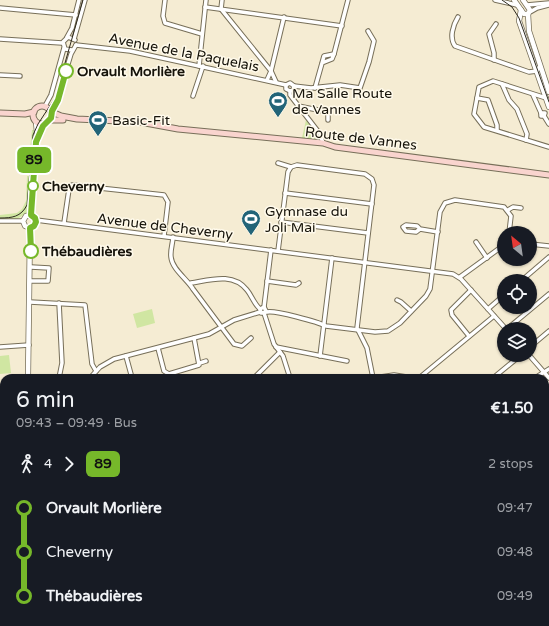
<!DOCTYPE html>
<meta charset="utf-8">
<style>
:root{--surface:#171b24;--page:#242831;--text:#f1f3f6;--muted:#9ea1a6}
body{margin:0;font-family:"Varela Round",sans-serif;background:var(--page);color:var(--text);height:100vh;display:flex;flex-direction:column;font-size:15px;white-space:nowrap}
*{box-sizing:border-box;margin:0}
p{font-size:13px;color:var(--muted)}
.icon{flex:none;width:22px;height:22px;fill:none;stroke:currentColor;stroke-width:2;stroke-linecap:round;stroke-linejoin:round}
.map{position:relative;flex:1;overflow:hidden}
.side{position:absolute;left:0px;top:374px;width:549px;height:252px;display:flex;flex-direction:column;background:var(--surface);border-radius:12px 12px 0 0;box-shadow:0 1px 3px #0004}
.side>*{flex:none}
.badge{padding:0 8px;border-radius:6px;font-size:14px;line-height:26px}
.needle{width:26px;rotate:331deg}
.buttons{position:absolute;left:497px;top:226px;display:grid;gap:8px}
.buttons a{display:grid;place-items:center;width:40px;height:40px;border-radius:50%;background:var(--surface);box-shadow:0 1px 3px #0004;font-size:20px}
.map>.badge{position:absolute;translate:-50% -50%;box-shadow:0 0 0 2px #fff}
.legs{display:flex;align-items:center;gap:6px;height:44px;padding:0 16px;font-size:13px}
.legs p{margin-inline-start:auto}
.overview{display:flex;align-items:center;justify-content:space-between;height:68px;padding:0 16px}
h1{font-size:22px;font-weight:600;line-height:30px}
ul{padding:0 16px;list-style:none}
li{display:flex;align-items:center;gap:14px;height:44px;font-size:15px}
li i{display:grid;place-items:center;width:6px;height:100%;margin:0 5px;background:currentColor}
li i::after{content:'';width:10px;height:10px;margin:-5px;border:3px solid;border-radius:50%;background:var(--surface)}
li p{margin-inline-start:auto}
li:first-child i{background:linear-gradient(#0000 50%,currentColor 0)}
li:last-child i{background:linear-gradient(currentColor 50%,#0000 0)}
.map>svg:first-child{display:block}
</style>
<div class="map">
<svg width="549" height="626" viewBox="0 0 549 626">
<rect width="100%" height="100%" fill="#f5ecd3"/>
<!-- green -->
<g fill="#d0e6a2">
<polygon points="306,120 318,137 317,139 302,138"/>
<polygon points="32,130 35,130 35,133 31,169 28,169"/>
<polygon points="27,176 31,176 31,200 27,213 17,219 0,219 0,215 17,213 22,209 26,201"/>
<polygon points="152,309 155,323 137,328 133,314"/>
<polygon points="9,355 11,373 0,374 0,356"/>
<polygon points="154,622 399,622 415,626 150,626"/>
</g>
<!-- forest -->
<polygon fill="#b3c981" points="183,622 370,622 365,626 184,626"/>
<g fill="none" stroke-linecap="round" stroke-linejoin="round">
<!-- river -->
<polyline stroke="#8faded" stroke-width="6" points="191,626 193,626"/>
<defs>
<g id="minor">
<polyline points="165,0 163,16 165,23 202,34"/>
<polyline points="495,0 517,5"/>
<polyline points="527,5 549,3"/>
<polyline points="205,7 342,26"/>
<polyline points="0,8 76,15"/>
<polyline points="221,9 271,71 276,82"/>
<polyline points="221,9 222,0"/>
<polyline points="530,12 537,8 549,5"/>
<path d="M458,17C453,25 449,38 455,46L529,72L537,71L540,66"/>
<polyline points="67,37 72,28 79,0"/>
<polyline points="0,39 62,43"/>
<polyline points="74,39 85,0"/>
<polyline points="76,45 130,51 286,85"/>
<polyline points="72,50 65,49 63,42 68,37 75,40"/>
<polyline points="334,54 348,0"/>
<polyline points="494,60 494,53 489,34 496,24"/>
<polyline points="199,66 206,0"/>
<polyline points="0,75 20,76"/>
<polyline points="267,80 271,71 284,17"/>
<polyline points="502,84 509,100 517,109 527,134 526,140"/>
<polyline points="286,85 286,89 290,91 290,95 320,134 323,143"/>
<polyline points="286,85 290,83 294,86 293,90 290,91"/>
<polyline points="294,86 311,88 340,85 360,88 369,62 374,41 368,31"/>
<polyline points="315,88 324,56 334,54 332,59 322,63"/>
<polyline points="533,95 541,113"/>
<polyline points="193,96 203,66"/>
<polyline points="477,98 488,100 497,125 497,130"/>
<polyline points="546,98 493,81 479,87 474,114 484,127 549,147"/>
<polyline points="45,106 51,95 64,48"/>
<polyline points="298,106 328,112 328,120"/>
<polyline points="51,111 57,100 71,54 76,45"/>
<polyline points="544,116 541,116 541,113 545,113 544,116 549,124"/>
<polyline points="278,163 291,167"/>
<polyline points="285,193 372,204"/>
<polyline points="508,210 513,207 521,208"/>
<polyline points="36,220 453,274 461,279 506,329"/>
<polyline points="0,221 23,221"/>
<polyline points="281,222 368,233"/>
<polyline points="64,223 69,189 72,185 164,195 168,202 164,236"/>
<polyline points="420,229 416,232 406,231 403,227 406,225 417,226 420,229 438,232"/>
<path d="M173,237C173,243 170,250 171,257C172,269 187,279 193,289L234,344L242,346L251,338"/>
<polyline points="476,242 487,258"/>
<polyline points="530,244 549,246"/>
<polyline points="278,251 288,172 291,167 297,165 365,174 372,179 374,185 357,328 367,348 373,378"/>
<polyline points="460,277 504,245"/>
<polyline points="30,281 48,281 49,268 31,267"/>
<polyline points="267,281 296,285 299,283"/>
<polyline points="521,281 549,257"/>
<path d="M191,283C210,280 233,272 247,290C252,296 254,304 260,309"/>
<polyline points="397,300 401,302 411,311"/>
<polyline points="30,302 85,305 92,364 96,371"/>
<polyline points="264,307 271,250"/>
<polyline points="488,309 504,295"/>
<path d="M266,311L264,307L260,309L261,313C263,313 265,312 267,312C275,310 318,322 326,326L375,332L388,331L400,323L426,296L430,289L440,212L445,203L455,200L504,207L511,216L509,233"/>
<polyline points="264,313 274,344 283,356 290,378"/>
<polyline points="507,329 549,294"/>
<polyline points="469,336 452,315 451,310 471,290"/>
<polyline points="0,347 29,345"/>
<polyline points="276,347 347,361"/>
<polyline points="530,347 549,331"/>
<polyline points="158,348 164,371 169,374 199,365 194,338"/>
<polyline points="529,355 549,378"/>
<polyline points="126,356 132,378"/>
<polyline points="320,356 332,258"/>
<polyline points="200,363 206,361"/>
<polyline points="59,378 62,363 59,303"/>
<polyline points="90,378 100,367 114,359 209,334 234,320 260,312"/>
<polyline points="254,378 280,352"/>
<polyline points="374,378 394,375 413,378"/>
<polyline points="419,378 494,316"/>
<polyline points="493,378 521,355"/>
<polyline points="535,378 549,369"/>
<polyline points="0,394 4,393"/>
<polyline points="0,424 4,431"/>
<polyline points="545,456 549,459"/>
<polyline points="0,486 4,486"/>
<polyline points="0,504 4,503"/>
<polyline points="0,507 4,517"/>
<polyline points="545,533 549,536"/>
<polyline points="0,581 4,581"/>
<polyline points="0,589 4,589"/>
<polyline points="0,604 4,613"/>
<polyline points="6,622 6,626"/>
<polyline points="52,626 52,622"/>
<polyline points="82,626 82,622"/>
<polyline points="112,626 115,622"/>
</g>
<g id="tertiary">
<polyline points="514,0 524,14 528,14"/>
<polyline points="523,0 530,10 528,14"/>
<polyline points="521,10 519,21 549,107"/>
<polyline points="528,14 529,31 549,92"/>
<polyline points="37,140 45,124"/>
<polyline points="31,215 37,133 36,122"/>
<polyline points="30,228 25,226 23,221 26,216 31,215"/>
<polyline points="30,228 34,226 36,222 35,218 31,215"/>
<polyline points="28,378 30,228"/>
<polyline points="545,619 549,618"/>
<polyline points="420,622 445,626"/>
<polyline points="35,626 35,622"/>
<polyline points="142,626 146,622"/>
<polyline points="506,626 533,622"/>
</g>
<g id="secondary">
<circle cx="42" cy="115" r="9"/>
<polyline points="52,112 61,116 77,119 140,122 178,129 323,143 335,147 549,175"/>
<polyline points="0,113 25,114 34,112"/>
<polyline points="50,120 63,120"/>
</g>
</defs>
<!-- minor casing -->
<use href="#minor" stroke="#776f59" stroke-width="5.5"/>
<!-- tertiary casing -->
<use href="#tertiary" stroke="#776f59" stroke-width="6"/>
<!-- secondary casing -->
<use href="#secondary" stroke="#776f59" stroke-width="7"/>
<!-- minor -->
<use href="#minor" stroke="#fff" stroke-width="3.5"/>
<!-- tertiary -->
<use href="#tertiary" stroke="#fff" stroke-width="4.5"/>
<!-- secondary -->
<use href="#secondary" stroke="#f9d4ce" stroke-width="5"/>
<!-- tram -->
<g stroke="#2e2a1f" stroke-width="1">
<polyline points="502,0 512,7 519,18 549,102"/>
<path d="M0,218C12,218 21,217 27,205L33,135L38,124L55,98L83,0"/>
</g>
</g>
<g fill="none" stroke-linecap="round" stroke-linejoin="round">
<defs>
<polyline id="line-1" points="31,251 30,228 34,226 36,222 35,218 31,215 36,142 43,126 51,118 52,111 58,100 66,71"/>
</defs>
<!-- line-1 casing -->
<use href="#line-1" stroke="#fff" stroke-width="9"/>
<!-- line-1 -->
<use href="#line-1" stroke="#76b82a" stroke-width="6"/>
</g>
<!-- icons -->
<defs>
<symbol id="stadium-pin" viewBox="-11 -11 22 30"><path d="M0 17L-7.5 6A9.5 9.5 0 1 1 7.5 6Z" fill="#226478" stroke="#fffaeb"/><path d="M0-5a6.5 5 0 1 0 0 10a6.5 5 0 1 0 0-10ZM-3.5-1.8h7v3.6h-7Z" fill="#fff"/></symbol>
</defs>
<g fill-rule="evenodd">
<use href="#stadium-pin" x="267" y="90" width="22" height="30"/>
<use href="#stadium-pin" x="87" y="109" width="22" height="30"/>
<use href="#stadium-pin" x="240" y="208" width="22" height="30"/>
</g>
<!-- markers -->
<g fill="#fff" stroke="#76b82a" stroke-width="2">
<circle cx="66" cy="71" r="7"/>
<circle cx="33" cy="186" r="5"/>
<circle cx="31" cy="251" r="7"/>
</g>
<g text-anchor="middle" stroke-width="3" stroke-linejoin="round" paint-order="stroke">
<!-- street labels -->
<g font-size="14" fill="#16130a" stroke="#fffaeb">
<text transform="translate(184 52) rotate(11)" y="5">Avenue de la Paquelais</text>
<text transform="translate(361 138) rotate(7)" y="5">Route de Vannes</text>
<text transform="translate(165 226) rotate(7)" y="5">Avenue de Cheverny</text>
</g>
<!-- stop labels -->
<g font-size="14" font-weight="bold" fill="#16130a" stroke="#fffaeb" text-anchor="start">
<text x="77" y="76">Orvault Morlière</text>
<text x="42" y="191">Cheverny</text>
<text x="42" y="256">Thébaudières</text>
</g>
<!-- poi labels -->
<g font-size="14" fill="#16130a" stroke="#fffaeb" text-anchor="start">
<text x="292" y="98">Ma Salle Route<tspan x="292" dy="16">de Vannes</tspan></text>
<text x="112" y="125">Basic-Fit</text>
<text x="265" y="216">Gymnase du<tspan x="265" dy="16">Joli Mai</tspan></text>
</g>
</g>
</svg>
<div class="buttons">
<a><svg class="needle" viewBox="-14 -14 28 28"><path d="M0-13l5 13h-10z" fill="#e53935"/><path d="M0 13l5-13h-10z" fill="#9ea1a6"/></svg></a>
<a><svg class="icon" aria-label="locate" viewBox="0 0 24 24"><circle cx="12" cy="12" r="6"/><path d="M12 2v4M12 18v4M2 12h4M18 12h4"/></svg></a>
<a><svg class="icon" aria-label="layers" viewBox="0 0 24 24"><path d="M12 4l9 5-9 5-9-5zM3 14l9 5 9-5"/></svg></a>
</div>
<b class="badge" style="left:34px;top:160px;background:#76b82a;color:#111">89</b>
<section class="side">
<div class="overview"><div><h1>6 min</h1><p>09:43 – 09:49 · Bus</p></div><b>€1.50</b></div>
<div class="legs"><svg class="icon" aria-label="walk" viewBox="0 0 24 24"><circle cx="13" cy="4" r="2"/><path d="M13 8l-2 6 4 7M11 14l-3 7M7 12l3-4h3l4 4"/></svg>4<svg class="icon" aria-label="forward" viewBox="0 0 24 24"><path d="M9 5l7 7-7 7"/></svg><b class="badge" style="background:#76b82a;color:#111">89</b><p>2 stops</p></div>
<ul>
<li><i style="color:#76b82a"></i><b>Orvault Morlière</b><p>09:47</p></li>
<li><i style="color:#76b82a"></i><span>Cheverny</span><p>09:48</p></li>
<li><i style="color:#76b82a"></i><b>Thébaudières</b><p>09:49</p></li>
</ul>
</section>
</div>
